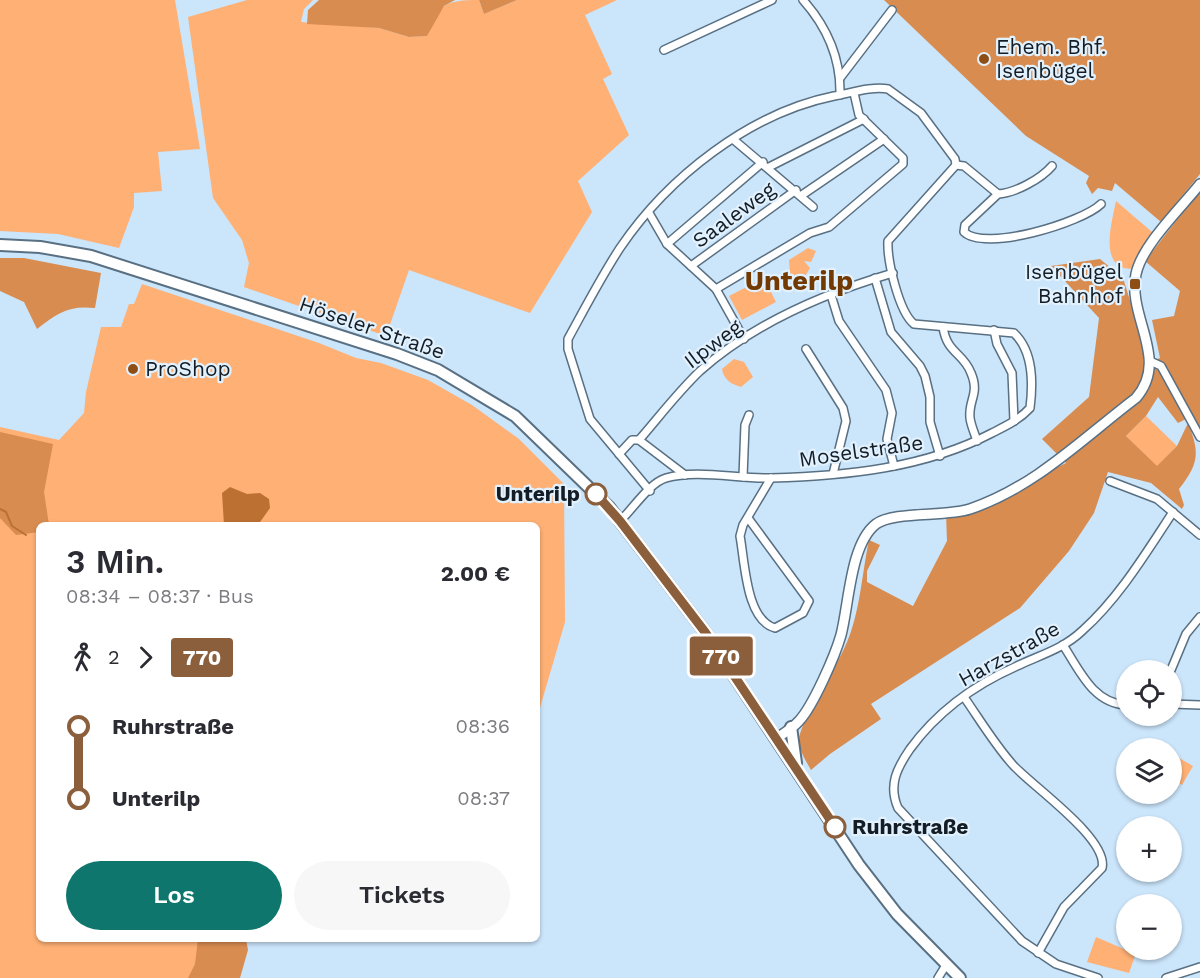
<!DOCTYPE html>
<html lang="de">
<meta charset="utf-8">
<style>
:root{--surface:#fff;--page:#f7f7f7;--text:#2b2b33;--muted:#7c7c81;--accent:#0f766e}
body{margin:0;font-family:"Work Sans",sans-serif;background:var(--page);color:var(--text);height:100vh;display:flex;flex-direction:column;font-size:22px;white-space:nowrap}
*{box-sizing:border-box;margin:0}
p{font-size:20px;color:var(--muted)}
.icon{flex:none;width:33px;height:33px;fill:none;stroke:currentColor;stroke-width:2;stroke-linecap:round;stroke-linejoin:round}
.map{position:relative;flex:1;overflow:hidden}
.sheet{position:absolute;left:36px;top:522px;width:504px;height:420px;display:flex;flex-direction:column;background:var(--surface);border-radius:9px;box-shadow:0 2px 4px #0004}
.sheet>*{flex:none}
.badge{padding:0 12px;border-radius:4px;font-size:21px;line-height:39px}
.buttons{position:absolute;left:1116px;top:660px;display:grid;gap:12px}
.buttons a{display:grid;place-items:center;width:66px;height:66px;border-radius:50%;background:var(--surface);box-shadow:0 2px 4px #0004;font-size:30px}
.map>.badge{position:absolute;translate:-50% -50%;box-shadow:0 0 0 3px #fff}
.legs{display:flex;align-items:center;gap:9px;height:66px;padding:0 30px;font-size:20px}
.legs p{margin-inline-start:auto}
.headline{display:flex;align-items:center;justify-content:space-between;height:102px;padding:0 30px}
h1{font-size:33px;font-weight:600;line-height:45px}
.cta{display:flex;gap:12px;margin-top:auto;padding:12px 30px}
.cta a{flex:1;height:69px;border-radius:36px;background:var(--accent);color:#fff;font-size:24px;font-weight:600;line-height:69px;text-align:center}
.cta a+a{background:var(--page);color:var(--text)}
ul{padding:0 30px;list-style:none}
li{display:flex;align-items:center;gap:21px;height:72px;font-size:22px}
li i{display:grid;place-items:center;width:9px;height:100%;margin:0 8px;background:currentColor}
li i::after{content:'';width:15px;height:15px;margin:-8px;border:4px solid;border-radius:50%;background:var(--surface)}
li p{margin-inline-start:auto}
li:first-child i{background:linear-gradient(#0000 50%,currentColor 0)}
li:last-child i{background:linear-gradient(currentColor 50%,#0000 0)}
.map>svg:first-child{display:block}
</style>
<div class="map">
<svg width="1200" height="978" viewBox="0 0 1200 978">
<rect width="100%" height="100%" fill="#cbe5fb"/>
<!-- green -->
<g fill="#feb075">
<polygon points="0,0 175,0 200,149 158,152 162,191 134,193 134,207 119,248 58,234 0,231"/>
<path d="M247,0H313L304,9L301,22L379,28L409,37L427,36C440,4 444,0 479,0L484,14L517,0H617L585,15L612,74L603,79L629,135L578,181L592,212L530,313L409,270L386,336L244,287L249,263L242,240L213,198L188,17Z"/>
<path d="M1116,201L1152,232L1131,269C1098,268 1112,222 1116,201Z"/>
<polygon points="808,248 816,251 811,262 804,261 810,268 804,278 799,278 790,273 789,260"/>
<polygon points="764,278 776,302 742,320 729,296"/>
<polygon points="142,284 319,343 356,358 381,363 428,380 472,405 519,439 564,484 565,622 537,718 537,525 39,525 39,939 211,939 210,978 0,978 0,427 59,440 84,413 86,392 101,327 121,327 129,304 134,304"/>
<path d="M734,359L744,362L753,377L741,387C731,384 724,380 722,369Z"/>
<polygon points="1146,416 1177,446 1157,467 1126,436"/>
<polygon points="1172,754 1193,766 1182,785 1172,779"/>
<polygon points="1096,937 1126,950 1137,950 1129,973 1087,962"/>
</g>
<!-- forest -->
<g fill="#d98c50">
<polygon points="319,0 455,0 444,6 427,36 409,37 379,28 307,24 308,10"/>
<polygon points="479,0 517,0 484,14"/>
<polygon points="884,0 1200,0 1200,174 1161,222 1115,183 1112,191 1098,188 1092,194 1086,183 1089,176 1026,136"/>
<path d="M1200,190V430L1190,417L1178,423L1158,397L1146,416L1126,436L1157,466L1177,446L1188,423C1200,453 1199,463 1179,489L1184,505L1182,509L1151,483L1108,472L1094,513L1069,551L1020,608L871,704L881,719L830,754L811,770C806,761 800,752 799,742C797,727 833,671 841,655C860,620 861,578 869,540L880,545L867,571V582L913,606L947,541L946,514L969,509L1066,463L1042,439L1089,397L1099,318L1051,266L1100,259L1123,278L1142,339L1144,364L1160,358L1152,320L1174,316L1180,291L1145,261Z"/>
<path d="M0,258H24L101,273L95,308C69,305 57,313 37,329L24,302L0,291Z"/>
<polygon points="0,432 53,444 44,492 49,525 39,525 39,532 16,535 0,518"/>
<polygon points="198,939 246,939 248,950 240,978 188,978 195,964"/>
</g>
<!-- water -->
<polygon fill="#bc7133" points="230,487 247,494 260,493 269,499 270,508 258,525 224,525 222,493"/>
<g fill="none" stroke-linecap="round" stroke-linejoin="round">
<!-- stream -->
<polyline stroke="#bc7133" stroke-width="2" points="0,509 6,512 12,526 26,535"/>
<defs>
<g id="minor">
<path d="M803,0C827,27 841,57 840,95"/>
<polyline points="664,50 772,0"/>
<polyline points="840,78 892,10"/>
<polyline points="734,140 813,207"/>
<polyline points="956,165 964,166 998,194"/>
<path d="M1052,166C1041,179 1015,193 998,194L965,225L964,232C985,252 1081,223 1101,204"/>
<polyline points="769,167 864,119"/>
<polyline points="802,195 884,139"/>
<polyline points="649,213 667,244 716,289 744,339"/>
<polyline points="667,244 763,162"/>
<polyline points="691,266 796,190"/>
<polyline points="875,278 891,332 920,366 925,376 930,397 930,422 940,456"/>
<polyline points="716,289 810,233 829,227 903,164 903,158 859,115 854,93"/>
<polyline points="831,295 839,321 886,390 892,413 887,439 894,466"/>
<path d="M943,327C947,354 963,352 971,373C980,394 968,400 970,418C971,426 975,434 977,441"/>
<polyline points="994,330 997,344 1012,373 1014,421"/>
<polyline points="806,349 843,408 846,421 833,474"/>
<polyline points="1150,361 1161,366 1200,437"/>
<path d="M639,440C659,417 678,392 700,371C754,323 825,293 893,273"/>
<polyline points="619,454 632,440 639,440 685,475"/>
<polyline points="743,477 745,425 749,415"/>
<polyline points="1110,481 1157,499 1200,535"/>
<path d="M748,518L809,601L803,613L775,628C746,620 745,563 740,536L743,525L771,478"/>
<path d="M620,521C633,509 649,483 666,478C696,469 739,479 771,478C846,476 925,468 992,433C1006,426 1019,420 1030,408C1033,384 1034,352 1014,333L914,324C899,312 887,261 888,241L956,165L955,159L921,113L888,89C872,86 851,93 834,96C750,113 668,177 620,248C601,277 585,308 568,339V349L590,419L650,491"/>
<path d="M1063,645C1080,671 1093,703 1126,705"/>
<polyline points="1171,670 1186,634 1200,617"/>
<path d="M964,697C980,720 995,745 1013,765C1033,787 1109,839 1102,868L1064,907L1038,953"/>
<polyline points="1172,704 1200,705"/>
<polyline points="938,978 946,965"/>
<path d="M1098,978L1056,964L1022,941L898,808C888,785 897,768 910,749C937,712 976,684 1017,666C1040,655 1063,649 1082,631C1119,598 1146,553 1173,512"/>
<polyline points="1166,978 1200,967"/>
</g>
<path id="secondary" d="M777,738C784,733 793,728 799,721C813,706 835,656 841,635C849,605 850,544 876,524C893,511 946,517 970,509C1035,487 1082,439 1136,398C1170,359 1127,317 1136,274C1142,245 1181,208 1200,184"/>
<g id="primary">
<polyline points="0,245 40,247 91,256 397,354 438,370 515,416 609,507 705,632 859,865 897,914 960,978"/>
<polyline points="791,727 796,763"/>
</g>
</defs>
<!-- minor casing -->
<use href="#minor" stroke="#597083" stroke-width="10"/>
<!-- secondary casing -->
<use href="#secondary" stroke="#597083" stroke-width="12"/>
<!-- primary casing -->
<use href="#primary" stroke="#597083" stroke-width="14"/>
<!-- minor -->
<use href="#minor" stroke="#fff" stroke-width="7"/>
<!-- secondary -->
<use href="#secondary" stroke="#fff" stroke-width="9"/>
<!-- primary -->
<use href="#primary" stroke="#fff" stroke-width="10"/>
</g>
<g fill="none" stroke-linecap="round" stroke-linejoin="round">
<defs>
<polyline id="line-1" points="596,494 620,521 705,632 835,827"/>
</defs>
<!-- line-1 casing -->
<use href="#line-1" stroke="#fff" stroke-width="14"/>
<!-- line-1 -->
<use href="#line-1" stroke="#8b5e3c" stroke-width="9"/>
</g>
<!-- markers -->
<g fill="#8e4f16" stroke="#e1f1fe" stroke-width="2">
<circle cx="984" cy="59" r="6"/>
<rect x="1129" y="278" width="12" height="12" rx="3"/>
<circle cx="133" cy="369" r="6"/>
</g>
<g fill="#fff" stroke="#8b5e3c" stroke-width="3">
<circle cx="596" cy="494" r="10"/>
<circle cx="835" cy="827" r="10"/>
</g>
<g text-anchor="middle" stroke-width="4.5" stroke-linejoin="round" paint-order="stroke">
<!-- poi labels -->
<g font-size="21" fill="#141d25" stroke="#e1f1fe" text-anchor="start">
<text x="996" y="54">Ehem. Bhf.<tspan x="996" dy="24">Isenbügel</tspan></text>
<text x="1123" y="279" text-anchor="end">Isenbügel<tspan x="1123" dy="24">Bahnhof</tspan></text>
<text x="145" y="376">ProShop</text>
</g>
<!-- street labels -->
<g font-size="21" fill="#141d25" stroke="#e1f1fe">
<text transform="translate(734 215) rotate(-36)" y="7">Saaleweg</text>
<text transform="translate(372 328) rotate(19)" y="7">Höseler Straße</text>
<text transform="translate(713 344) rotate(-37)" y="7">Ilpweg</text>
<text transform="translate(861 451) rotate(-8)" y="7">Moselstraße</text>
<text transform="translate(1009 654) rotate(-29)" y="7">Harzstraße</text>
</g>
<!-- stop labels -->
<g font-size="21" font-weight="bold" fill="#141d25" stroke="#e1f1fe" text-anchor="end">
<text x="580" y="501">Unterilp</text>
<text x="852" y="834" text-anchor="start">Ruhrstraße</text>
</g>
<!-- district labels -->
<g font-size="27" font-weight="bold" fill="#723a00" stroke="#e1f1fe">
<text x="799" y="290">Unterilp</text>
</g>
</g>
</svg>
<div class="buttons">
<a><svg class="icon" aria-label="locate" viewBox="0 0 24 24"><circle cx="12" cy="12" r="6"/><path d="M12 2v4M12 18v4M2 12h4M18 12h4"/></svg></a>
<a><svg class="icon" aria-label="layers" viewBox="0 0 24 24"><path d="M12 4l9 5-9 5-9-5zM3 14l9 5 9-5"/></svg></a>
<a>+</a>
<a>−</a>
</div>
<b class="badge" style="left:721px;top:656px;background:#8b5e3c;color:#fff">770</b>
<section class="sheet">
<div class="headline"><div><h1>3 Min.</h1><p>08:34 – 08:37 · Bus</p></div><b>2.00 €</b></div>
<div class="legs"><svg class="icon" aria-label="walk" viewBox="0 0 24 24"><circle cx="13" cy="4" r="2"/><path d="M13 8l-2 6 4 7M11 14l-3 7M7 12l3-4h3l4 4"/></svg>2<svg class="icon" aria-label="forward" viewBox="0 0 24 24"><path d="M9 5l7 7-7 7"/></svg><b class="badge" style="background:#8b5e3c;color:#fff">770</b></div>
<ul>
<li><i style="color:#8b5e3c"></i><b>Ruhrstraße</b><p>08:36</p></li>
<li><i style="color:#8b5e3c"></i><b>Unterilp</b><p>08:37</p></li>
</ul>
<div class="cta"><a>Los</a><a>Tickets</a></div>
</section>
</div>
